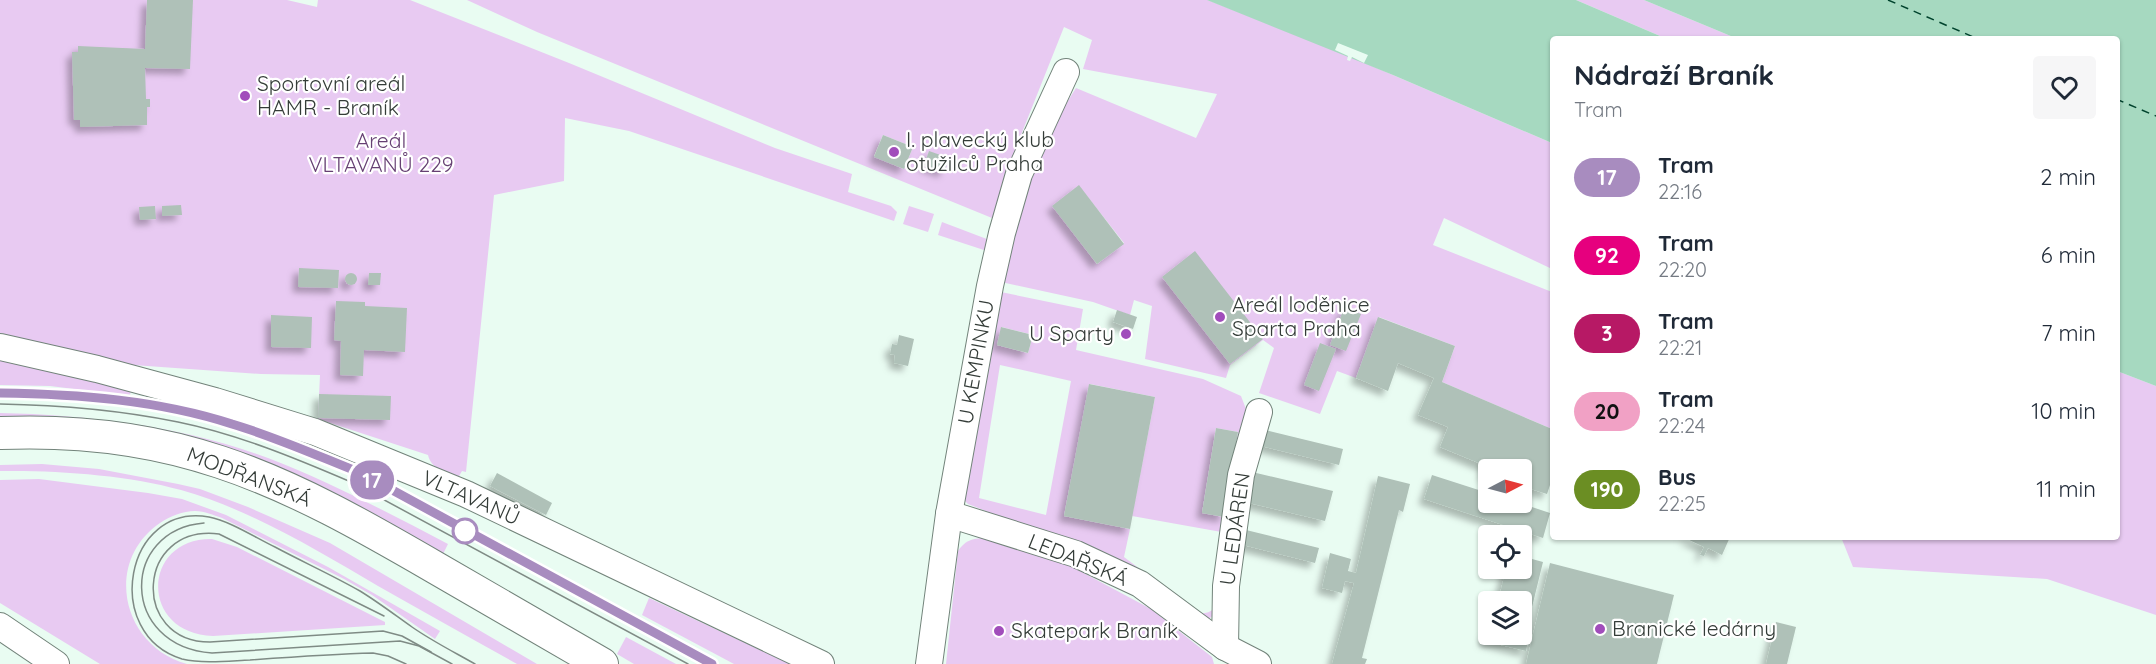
<!DOCTYPE html>
<meta charset="utf-8">
<style>
:root{--surface:#fff;--page:#f6f6f7;--text:#1f2937;--muted:#747a83}
body{margin:0;font-family:Quicksand,sans-serif;background:var(--page);color:var(--text);height:100vh;display:flex;flex-direction:column;font-size:22px;white-space:nowrap}
*{box-sizing:border-box;margin:0}
p{font-size:20px;color:var(--muted)}
.icon{flex:none;width:33px;height:33px;fill:none;stroke:currentColor;stroke-width:2;stroke-linecap:round;stroke-linejoin:round}
.map{position:relative;flex:1;overflow:hidden}
.details{position:absolute;left:1550px;top:36px;width:570px;height:504px;display:flex;flex-direction:column;background:var(--surface);border-radius:6px;box-shadow:0 2px 4px #0004}
.details>*{flex:none}
.badge{padding:0 12px;border-radius:20px;font-size:21px;line-height:39px}
.needle{width:39px;rotate:84deg}
.tools{position:absolute;left:1478px;top:459px;display:grid;gap:12px}
.tools a{display:grid;place-items:center;width:54px;height:54px;border-radius:6px;background:var(--surface);box-shadow:0 2px 4px #0004;font-size:30px}
.map>.badge{position:absolute;translate:-50% -50%;box-shadow:0 0 0 3px #fff}
.round{display:grid;place-items:center;flex:none;width:63px;height:63px;border-radius:6px;background:var(--page)}
.head{display:flex;align-items:center;justify-content:space-between;height:102px;padding:0 24px}
h1{font-size:28px;font-weight:800;line-height:45px}
ul{padding:0;list-style:none}
li{display:flex;align-items:center;gap:18px;height:78px;padding:0 24px}
li div{flex:1}
li b{display:block;font-size:22px}
li em{font-style:normal}
li .badge{min-width:66px;font-weight:700;text-align:center}
.map>svg:first-child{display:block}
</style>
<div class="map">
<svg width="2156" height="664" viewBox="0 0 2156 664">
<defs>
<filter id="shadow"><feDropShadow dx="-5.5" dy="5.5" stdDeviation="3" flood-color="#0004"/></filter>
</defs>
<rect width="100%" height="100%" fill="#e9fcf2"/>
<!-- green -->
<g fill="#e8caf2" fill-rule="evenodd">
<path d="M0,0H287L317,7L318,0H410L569,63L775,148L852,174L848,192L891,206L897,212L894,221L629,131L565,118L564,181L494,195L466,472L462,471L458,478C446,472 431,469 428,455L318,419L320,375L261,374L133,365L0,333Z"/>
<path d="M467,0H1208L1351,57L1552,143V269L1444,218L1433,245L1552,292V429L1442,382L1455,346L1379,317L1356,378L1337,371L1320,414L1259,393L1274,348L1263,340L1230,365L1226,378L1145,359L1152,306L1134,300L1130,315L1093,302L1001,282L1014,227L537,32ZM1064,27L1092,40L1083,69L1217,94L1196,138L1076,88L1039,147L1019,140ZM883,135L913,147L904,169L874,156ZM929,152L949,158L944,172L924,165ZM1079,186L1124,243L1097,264L1053,206Z"/>
<polygon points="1576,0 1644,0 1738,39 1667,39"/>
<polygon points="909,206 934,214 928,232 903,224"/>
<polygon points="942,222 992,241 990,252 938,235"/>
<path d="M996,291L1083,309L1076,350L1203,379L1241,396L1246,409L1245,428L1216,613L1210,618H1204L1123,565L968,504L963,499ZM1002,327L1033,335L1028,353L997,345ZM1000,365L1071,381L1046,515L979,498ZM1090,384L1155,397L1132,516L1227,533L1215,608C1207,614 1203,615 1194,610L1124,557L1130,529L1064,516ZM1216,428L1238,432L1224,517L1202,513Z"/>
<polygon points="0,357 131,388 130,396 50,386 0,385"/>
<polygon points="2117,371 2156,386 2156,615 2047,579 1853,567 1841,537 2116,537"/>
<path d="M0,413C91,415 182,426 268,458C330,482 389,513 448,544L443,554L320,492L0,421Z"/>
<path d="M42,464L99,469L178,484L200,489L248,507L330,543L537,664H517C470,638 424,612 378,586C315,549 251,510 181,490C128,475 55,470 0,471V465Z"/>
<path d="M39,479L148,493L182,499L226,515L328,567L440,631L435,639L372,595L344,579L222,518C213,515 205,511 195,511C183,511 170,516 160,523C103,562 122,646 187,664H100L0,603V480Z"/>
<path d="M982,538L1065,563L1151,609L1212,657L1214,664H946L958,551C965,541 970,539 982,538Z"/>
<path d="M212,539L237,547L375,617L385,622V625L213,636C139,634 141,538 212,539Z"/>
<polygon points="649,598 790,664 734,664 642,615"/>
<polygon points="626,637 676,664 634,664 617,654"/>
</g>
<!-- water -->
<g fill="#a6d9c0">
<polygon points="1207,0 1576,0 1667,39 1552,39 1552,143 1393,75"/>
<polygon points="1644,0 2156,0 2156,386 2117,371 2116,39 1738,39"/>
</g>
<!-- pier -->
<polygon fill="#e9fcf2" points="1338,43 1368,55 1364,63 1352,57 1350,61 1347,60 1348,56 1335,50"/>
<g fill="none" stroke-linecap="round" stroke-linejoin="round">
<!-- ferry -->
<g stroke="#00432d" stroke-width="1.5" stroke-dasharray="8 6" stroke-linecap="butt">
<polyline points="1888,0 1978,39"/>
<polyline points="2116,99 2156,116"/>
</g>
</g>
<!-- building -->
<g fill="#afc1b8" filter="url(#shadow)">
<polygon points="147,0 193,0 190,69 145,68 146,99 150,99 150,107 147,107 147,125 80,127 80,120 74,120 72,52 78,52 78,46 145,49"/>
<polygon points="883,135 913,147 904,169 874,157"/>
<polygon points="929,151 949,158 944,172 924,165"/>
<polygon points="1079,185 1124,244 1097,264 1052,206"/>
<polygon points="181,205 182,215 162,216 162,206"/>
<polygon points="155,206 156,219 140,220 139,207"/>
<polygon points="1195,251 1263,339 1230,364 1162,277"/>
<polygon points="299,268 339,270 338,288 298,287"/>
<circle cx="351" cy="279" r="6"/>
<polygon points="369,273 381,273 380,285 368,285"/>
<polygon points="336,301 365,302 365,306 407,308 405,352 364,350 363,376 340,375 341,341 334,340"/>
<polygon points="1344,308 1361,314 1346,351 1330,345"/>
<polygon points="1117,310 1137,317 1133,329 1113,322"/>
<polygon points="271,315 312,317 311,348 271,347"/>
<polygon points="1378,317 1455,346 1442,382 1552,429 1552,479 1547,494 1521,486 1521,470 1488,470 1488,476 1483,475 1486,466 1440,447 1448,427 1418,415 1434,378 1398,363 1388,391 1356,378"/>
<polygon points="1001,327 1033,335 1028,353 997,345"/>
<polygon points="899,335 914,339 908,366 894,363 895,355 890,354 892,344 897,345"/>
<polygon points="1320,343 1336,349 1319,391 1304,385"/>
<polygon points="1089,384 1155,397 1130,529 1064,516"/>
<polygon points="319,394 391,396 390,420 318,418"/>
<polygon points="1216,428 1238,432 1224,517 1202,513"/>
<polygon points="1265,430 1343,449 1339,465 1261,446"/>
<polygon points="1252,472 1333,491 1325,521 1245,502"/>
<polygon points="497,473 552,503 546,515 490,486"/>
<polygon points="1432,475 1488,493 1488,502 1517,502 1550,513 1543,538 1424,499"/>
<polygon points="1378,476 1410,484 1403,512 1399,510 1362,658 1367,659 1365,664 1332,664 1354,583 1345,581 1342,593 1322,588 1330,553 1351,559 1348,571 1356,573"/>
<polygon points="1246,530 1319,548 1315,563 1243,545"/>
<polygon points="1683,537 1730,537 1722,555 1708,548 1704,556 1700,555 1704,547"/>
<polygon points="1521,556 1543,562 1524,640 1528,641 1526,651 1484,641 1487,630 1488,634 1521,634 1521,602 1498,602 1506,568 1521,568"/>
<polygon points="1550,563 1674,595 1657,664 1526,664"/>
<polygon points="1776,622 1796,627 1787,664 1766,664"/>
</g>
<g fill="none" stroke-linecap="round" stroke-linejoin="round">
<defs>
<g id="minor">
<polyline points="0,347 97,369 215,401 315,432 466,494 821,664"/>
<polyline points="949,514 1076,554 1140,584 1225,647 1258,664"/>
<polyline points="0,626 56,664"/>
<polyline points="1225,647 1226,586 1241,475 1259,412"/>
<polyline points="929,664 949,514 990,286 1002,233 1019,174 1066,72"/>
</g>
<path id="major" d="M0,433C74,430 149,438 220,462C296,487 367,528 436,568C491,600 547,632 602,664"/>
</defs>
<!-- minor casing -->
<use href="#minor" stroke="#72837a" stroke-width="28"/>
<!-- major casing -->
<use href="#major" stroke="#72837a" stroke-width="34"/>
<!-- minor -->
<use href="#minor" stroke="#fff" stroke-width="26"/>
<!-- major -->
<use href="#major" stroke="#fff" stroke-width="32"/>
<!-- tram -->
<g stroke="#7f8b85" stroke-width="1.5">
<path d="M0,393C77,394 158,400 232,424C276,438 318,456 361,473L712,664"/>
<path d="M0,404C60,405 119,410 178,422C237,434 295,458 351,482L688,664"/>
<path d="M204,523C120,530 119,646 212,653L400,641L419,646L452,664"/>
<path d="M384,616L219,534C136,524 130,642 210,642L383,631L402,636L431,652"/>
<path d="M406,664L388,656L373,653C332,654 291,657 250,660C228,661 204,664 182,659C101,634 125,502 209,517C230,521 256,538 275,547C303,562 332,575 360,591C378,602 395,615 412,627C432,641 454,652 475,664"/>
</g>
</g>
<g fill="none" stroke-linecap="round" stroke-linejoin="round">
<defs>
<path id="line" d="M0,393C77,394 158,400 232,424C276,437 318,456 361,473L712,664"/>
</defs>
<!-- line casing -->
<use href="#line" stroke="#fff" stroke-width="14"/>
<!-- line -->
<use href="#line" stroke="#a88cbf" stroke-width="9"/>
</g>
<!-- markers -->
<g fill="#a14dbb" stroke="#fff" stroke-width="2">
<circle cx="245" cy="96" r="6"/>
<circle cx="894" cy="152" r="6"/>
<circle cx="1220" cy="317" r="6"/>
<circle cx="1126" cy="334" r="6"/>
<circle cx="1600" cy="629" r="6"/>
<circle cx="999" cy="631" r="6"/>
</g>
<circle fill="#fff" stroke="#a88cbf" stroke-width="3" cx="465" cy="531" r="12"/>
<g text-anchor="middle" stroke-width="4.5" stroke-linejoin="round" paint-order="stroke">
<!-- poi labels -->
<g font-size="21" fill="#343c38" stroke="#fff" text-anchor="start">
<text x="257" y="91">Sportovní areál<tspan x="257" dy="24">HAMR - Braník</tspan></text>
<text x="906" y="147">I. plavecký klub<tspan x="906" dy="24">otužilců Praha</tspan></text>
<text x="1232" y="312">Areál loděnice<tspan x="1232" dy="24">Sparta Praha</tspan></text>
<text x="1114" y="341" text-anchor="end">U Sparty</text>
<text x="1612" y="636">Branické ledárny</text>
<text x="1011" y="638">Skatepark Braník</text>
</g>
<!-- park labels -->
<g font-size="21" fill="#664073" stroke="#fff">
<text x="381" y="148">Areál<tspan x="381" dy="24">VLTAVANŮ 229</tspan></text>
</g>
<!-- street labels -->
<g font-size="21" fill="#343c38" stroke="#fff">
<text transform="translate(976 362) rotate(-80)" y="7">U KEMPINKU</text>
<text transform="translate(249 477) rotate(21)" y="7">MODŘANSKÁ</text>
<text transform="translate(471 498) rotate(24)" y="7">VLTAVANŮ</text>
<text transform="translate(1235 529) rotate(-82)" y="7">U LEDÁREN</text>
<text transform="translate(1078 560) rotate(22)" y="7">LEDAŘSKÁ</text>
</g>
</g>
</svg>
<div class="tools">
<a><svg class="needle" viewBox="-14 -14 28 28"><path d="M0-13l5 13h-10z" fill="#e53935"/><path d="M0 13l5-13h-10z" fill="#747a83"/></svg></a>
<a><svg class="icon" aria-label="locate" viewBox="0 0 24 24"><circle cx="12" cy="12" r="6"/><path d="M12 2v4M12 18v4M2 12h4M18 12h4"/></svg></a>
<a><svg class="icon" aria-label="layers" viewBox="0 0 24 24"><path d="M12 4l9 5-9 5-9-5zM3 14l9 5 9-5"/></svg></a>
</div>
<b class="badge" style="left:372px;top:480px;background:#a88cbf;color:#fff">17</b>
<section class="details">
<div class="head"><div><h1>Nádraží Braník</h1><p>Tram</p></div><a class="round"><svg class="icon" aria-label="heart" viewBox="0 0 24 24"><path d="M12 20l-8-8c-3-5 5-10 8-4 3-6 11-1 8 4z"/></svg></a></div>
<ul>
<li><span class="badge" style="background:#a88cbf;color:#fff">17</span><div><b>Tram</b><p>22:16</p></div><em>2 min</em></li>
<li><span class="badge" style="background:#e6007e;color:#fff">92</span><div><b>Tram</b><p>22:20</p></div><em>6 min</em></li>
<li><span class="badge" style="background:#b71965;color:#fff">3</span><div><b>Tram</b><p>22:21</p></div><em>7 min</em></li>
<li><span class="badge" style="background:#f1a1c5;color:#111">20</span><div><b>Tram</b><p>22:24</p></div><em>10 min</em></li>
<li><span class="badge" style="background:#6b8e23;color:#fff">190</span><div><b>Bus</b><p>22:25</p></div><em>11 min</em></li>
</ul>
</section>
</div>
